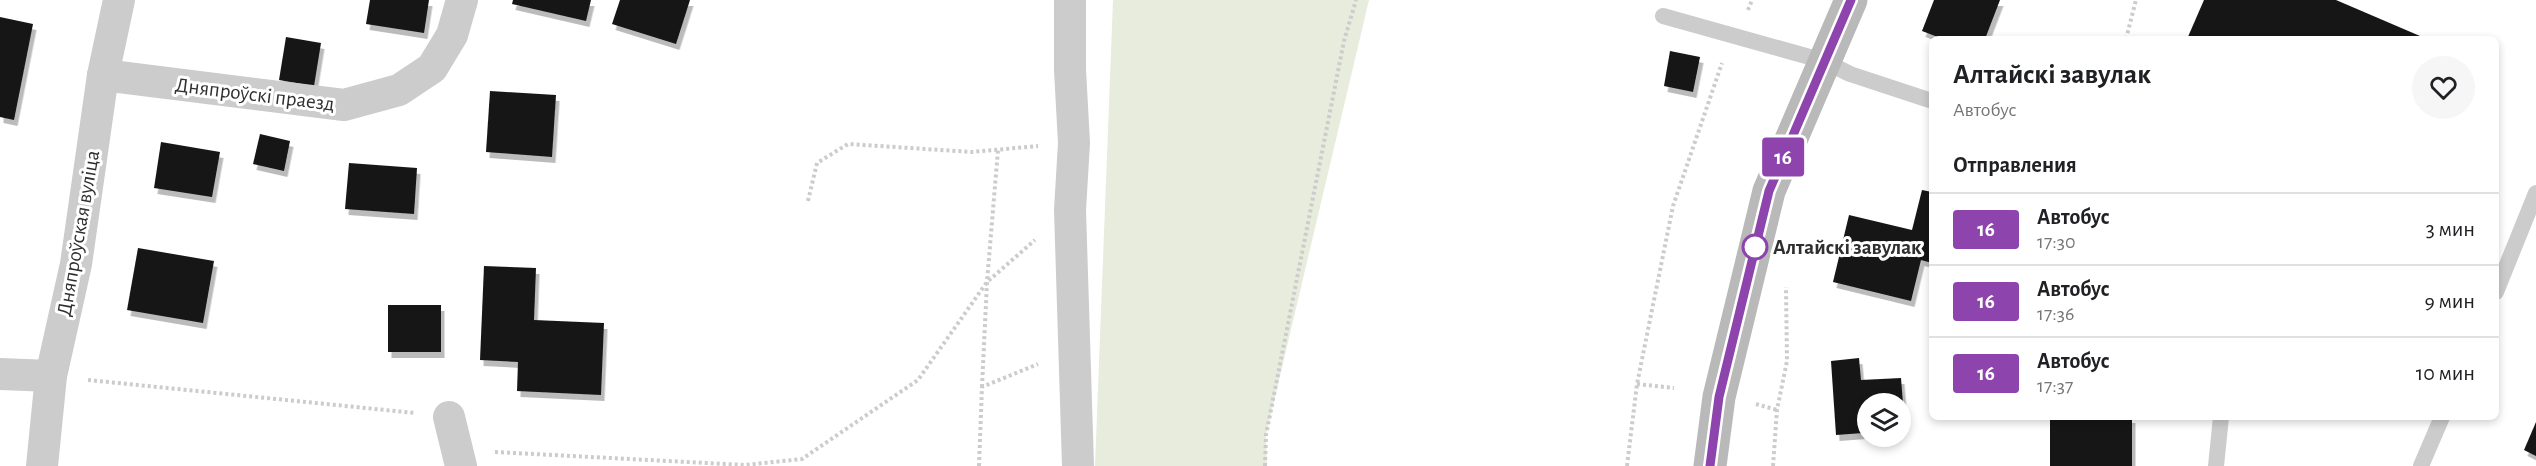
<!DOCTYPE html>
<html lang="ru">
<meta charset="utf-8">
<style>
:root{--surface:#fff;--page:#f6f6f6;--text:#202124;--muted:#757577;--line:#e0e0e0}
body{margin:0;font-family:"Alegreya Sans",sans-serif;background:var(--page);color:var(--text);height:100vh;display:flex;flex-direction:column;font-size:22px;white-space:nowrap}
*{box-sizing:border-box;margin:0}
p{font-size:20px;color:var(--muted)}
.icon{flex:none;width:33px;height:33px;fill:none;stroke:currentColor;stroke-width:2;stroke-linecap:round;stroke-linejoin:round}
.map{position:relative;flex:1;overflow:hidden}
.panel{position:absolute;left:1929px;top:36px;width:570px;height:384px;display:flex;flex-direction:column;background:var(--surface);border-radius:9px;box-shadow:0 3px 9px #0003}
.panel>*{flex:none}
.badge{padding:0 12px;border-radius:4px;font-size:21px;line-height:39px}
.tools{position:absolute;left:1857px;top:393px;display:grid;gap:12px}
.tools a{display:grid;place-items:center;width:54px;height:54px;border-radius:50%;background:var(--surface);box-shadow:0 3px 9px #0003;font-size:30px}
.map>.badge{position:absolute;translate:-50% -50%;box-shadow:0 0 0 3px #fff}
h2{padding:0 24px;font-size:22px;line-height:54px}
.round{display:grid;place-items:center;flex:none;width:63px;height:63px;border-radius:32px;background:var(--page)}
.head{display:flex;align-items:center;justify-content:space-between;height:102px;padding:0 24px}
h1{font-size:28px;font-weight:700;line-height:45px}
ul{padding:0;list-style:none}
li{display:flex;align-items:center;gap:18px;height:72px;padding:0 24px;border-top:2px solid var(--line)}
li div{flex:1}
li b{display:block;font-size:22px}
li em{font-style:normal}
li .badge{min-width:66px;font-weight:700;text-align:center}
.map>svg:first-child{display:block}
</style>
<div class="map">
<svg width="2536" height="466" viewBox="0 0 2536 466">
<defs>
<filter id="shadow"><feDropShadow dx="3.5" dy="6" stdDeviation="0" flood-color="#0004"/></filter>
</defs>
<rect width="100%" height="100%" fill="#fff"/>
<!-- green -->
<polygon fill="#e7ecdd" points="1113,0 1369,0 1266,435 1267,466 1095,466"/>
<!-- building -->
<g fill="#161616" filter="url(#shadow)">
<polygon points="370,0 429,0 424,33 366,24"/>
<polygon points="513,0 591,0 586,21 512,4"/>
<polygon points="620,0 690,0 676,44 612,24"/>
<polygon points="1934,0 2000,0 1985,39 1943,39 1922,31"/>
<polygon points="2204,0 2336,0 2427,39 2187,39"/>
<polygon points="0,17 33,24 14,120 0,117"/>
<polygon points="286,37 321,43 314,86 279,80"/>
<polygon points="1670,51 1700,57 1693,92 1664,86"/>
<polygon points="490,91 556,95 552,157 486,152"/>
<polygon points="260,134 290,141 284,171 253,164"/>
<polygon points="161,142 220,152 212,197 154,188"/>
<polygon points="349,163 417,168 414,214 345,209"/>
<polygon points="1922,190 1932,192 1932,263 1921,260 1911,301 1833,282 1849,215 1912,230"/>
<polygon points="138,248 214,261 203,323 127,310"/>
<polygon points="484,266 536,268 534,320 604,323 601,395 517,391 518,362 480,360"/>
<rect x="388" y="305" width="53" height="47"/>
<polygon points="1859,358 1861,380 1901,378 1904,416 1900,416 1900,404 1868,404 1868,418 1862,419 1863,433 1836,435 1831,361"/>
<rect x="2050" y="417" width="82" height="49"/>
<polygon points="2536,422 2536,456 2524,450"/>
</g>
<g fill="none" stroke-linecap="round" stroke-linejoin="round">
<!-- path -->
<g stroke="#ccc" stroke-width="4" stroke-dasharray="3 3" stroke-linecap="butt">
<polyline points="1748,10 1752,0"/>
<polyline points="2126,39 2136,0"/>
<polyline points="808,201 817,163 848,144 972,152 1038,146"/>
<polyline points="88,380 415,413"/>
<polyline points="1637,384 1674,388"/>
<polyline points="982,387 987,282 998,150"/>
<polyline points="1756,404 1777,410"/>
<polyline points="495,452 745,465 802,459 918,380 987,282 1035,240"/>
<polyline points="979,466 982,387 1038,364"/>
<polyline points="1265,466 1266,435 1344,41 1356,0"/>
<polyline points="1627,466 1637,384 1673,206 1722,63"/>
<polyline points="1773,466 1777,410 1787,361 1786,287"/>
</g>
<!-- service -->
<g stroke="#ccc" stroke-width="16">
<polyline points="1663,16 1824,61 1850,74 1932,101"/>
<polyline points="2496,292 2536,193"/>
<polyline points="2216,466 2221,417"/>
<polyline points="2421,466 2442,417"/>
</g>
<!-- minor -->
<g stroke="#ccc" stroke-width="32">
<polyline points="1070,0 1070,70 1074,143 1070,210 1078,466"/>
<polyline points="103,75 344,105 399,90 432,68 452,35 462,0"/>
<polyline points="0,374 51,376"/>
<polyline points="449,417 461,466"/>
<polyline points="42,466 51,376 76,264 103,75 119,0"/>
</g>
<!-- secondary -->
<polyline stroke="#b9b9b9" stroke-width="33" points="1710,466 1719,397 1769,191 1851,0"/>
</g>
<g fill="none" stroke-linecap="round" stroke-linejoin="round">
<defs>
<polyline id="line" points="1710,466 1719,397 1769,191 1851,0"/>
</defs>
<!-- line casing -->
<use href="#line" stroke="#fff" stroke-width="14"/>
<!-- line -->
<use href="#line" stroke="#8e44ad" stroke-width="9"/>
</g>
<!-- markers -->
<circle fill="#fff" stroke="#8e44ad" stroke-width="3" cx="1755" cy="247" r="12"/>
<g text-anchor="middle" stroke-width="6" stroke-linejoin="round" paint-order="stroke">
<!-- street labels -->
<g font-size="21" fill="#2f2f2f" stroke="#fff">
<text transform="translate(255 94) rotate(7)" y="7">Дняпроўскі праезд</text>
<text transform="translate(78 233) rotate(-80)" y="7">Дняпроўская вуліца</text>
</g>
<!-- stop labels -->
<g font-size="21" font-weight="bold" fill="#2f2f2f" stroke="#fff" text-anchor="start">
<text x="1773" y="254">Алтайскі завулак</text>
</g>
</g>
</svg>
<div class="tools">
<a><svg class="icon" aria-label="layers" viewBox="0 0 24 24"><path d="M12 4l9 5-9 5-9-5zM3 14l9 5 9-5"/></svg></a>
</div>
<b class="badge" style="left:1783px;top:157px;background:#8e44ad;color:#fff">16</b>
<section class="panel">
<div class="head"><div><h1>Алтайскі завулак</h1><p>Автобус</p></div><a class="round"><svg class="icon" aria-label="heart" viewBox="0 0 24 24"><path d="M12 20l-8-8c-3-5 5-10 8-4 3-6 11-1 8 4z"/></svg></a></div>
<h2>Отправления</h2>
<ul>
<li><span class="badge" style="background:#8e44ad;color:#fff">16</span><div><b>Автобус</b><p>17:30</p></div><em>3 мин</em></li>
<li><span class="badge" style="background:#8e44ad;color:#fff">16</span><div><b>Автобус</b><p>17:36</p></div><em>9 мин</em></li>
<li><span class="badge" style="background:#8e44ad;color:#fff">16</span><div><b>Автобус</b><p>17:37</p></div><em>10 мин</em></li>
</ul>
</section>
</div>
